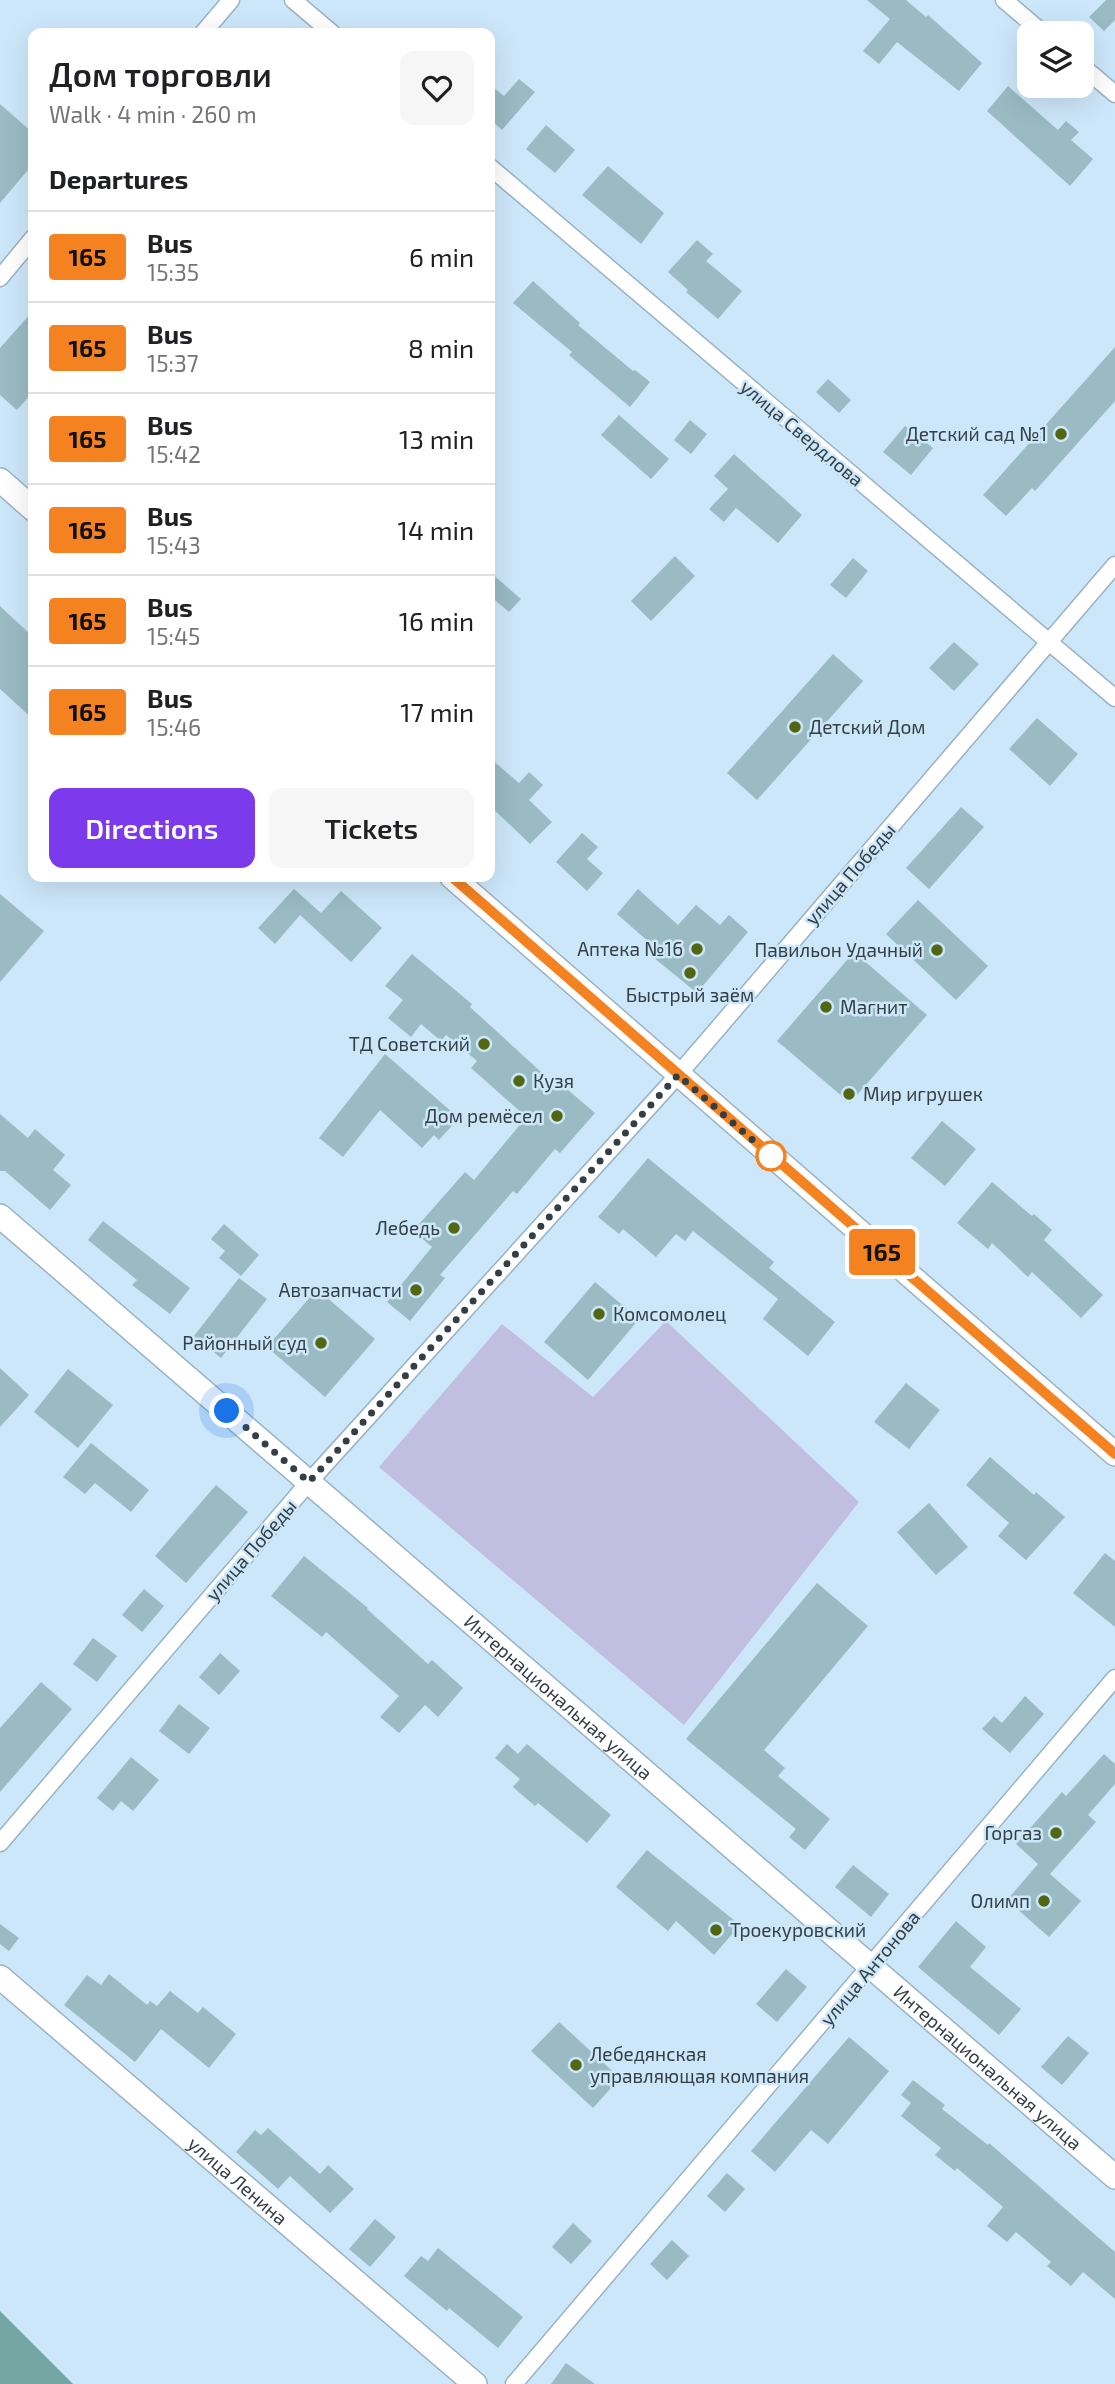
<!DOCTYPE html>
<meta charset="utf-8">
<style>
:root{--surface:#fff;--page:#f6f6f6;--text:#202124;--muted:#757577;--line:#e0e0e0;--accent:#7c3aed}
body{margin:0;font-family:"Exo 2",sans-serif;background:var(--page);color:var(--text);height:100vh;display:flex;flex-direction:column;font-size:26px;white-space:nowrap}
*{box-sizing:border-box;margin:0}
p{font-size:23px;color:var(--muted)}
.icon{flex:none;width:38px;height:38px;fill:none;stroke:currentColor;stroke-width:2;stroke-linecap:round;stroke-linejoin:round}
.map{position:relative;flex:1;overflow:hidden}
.panel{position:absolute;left:28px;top:28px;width:467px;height:854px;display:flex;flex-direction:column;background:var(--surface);border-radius:14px;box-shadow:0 7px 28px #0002}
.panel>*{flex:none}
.badge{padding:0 14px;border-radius:5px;font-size:24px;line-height:46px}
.buttons{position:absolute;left:1017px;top:21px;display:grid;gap:14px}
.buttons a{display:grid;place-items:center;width:77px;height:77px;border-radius:14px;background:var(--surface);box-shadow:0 7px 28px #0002;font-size:35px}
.you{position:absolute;width:35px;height:35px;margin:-18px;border:5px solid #fff;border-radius:50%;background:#1a73e8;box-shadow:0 0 0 10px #1a73e833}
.map>.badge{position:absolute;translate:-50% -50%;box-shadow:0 0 0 4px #fff}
h2{padding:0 21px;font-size:26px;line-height:63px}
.round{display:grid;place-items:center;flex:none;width:74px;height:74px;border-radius:14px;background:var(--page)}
.headline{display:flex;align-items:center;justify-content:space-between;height:119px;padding:0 21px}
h1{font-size:33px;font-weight:600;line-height:52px}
.button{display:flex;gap:14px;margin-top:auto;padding:14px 21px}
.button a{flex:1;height:80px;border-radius:14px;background:var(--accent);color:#fff;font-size:28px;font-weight:600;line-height:80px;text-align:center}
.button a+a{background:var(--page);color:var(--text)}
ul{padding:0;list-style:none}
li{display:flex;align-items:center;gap:21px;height:91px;padding:0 21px;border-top:2px solid var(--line)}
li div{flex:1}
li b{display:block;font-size:26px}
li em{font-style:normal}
li .badge{min-width:77px;font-weight:700;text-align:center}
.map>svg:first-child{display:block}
</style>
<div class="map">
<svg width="1115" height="2384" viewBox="0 0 1115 2384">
<rect width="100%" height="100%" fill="#cde7fa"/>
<!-- green -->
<polygon fill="#c0bfe2" points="666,1321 859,1502 684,1725 379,1467 502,1324 593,1397"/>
<!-- water -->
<polygon fill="#74a6a4" points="0,2311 73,2384 0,2384"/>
<!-- building -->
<g fill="#9abbc4">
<polygon points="867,0 906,0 926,17 928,15 982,63 959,91 897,42 879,64 863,51 890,19"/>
<polygon points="1106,0 1115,0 1115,20 1104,31 1089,17"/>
<polygon points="519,79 535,92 502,130 490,119 490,85 504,96"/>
<polygon points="1008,86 1058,130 1066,121 1079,132 1071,140 1093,159 1070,186 987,111"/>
<polygon points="0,104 33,133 33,164 0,203"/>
<polygon points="546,125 575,150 555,173 526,149"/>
<polygon points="608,166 664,213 641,244 582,195"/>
<polygon points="697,240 713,254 706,261 742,291 718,319 686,292 688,290 668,272"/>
<polygon points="533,281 580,323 578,325 633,371 635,370 650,382 630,407 569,355 572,352 513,303"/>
<polygon points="33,311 33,392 17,410 0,395 0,348"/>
<polygon points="1115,347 1115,401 1035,491 1032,488 1006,516 983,495"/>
<polygon points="828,379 851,400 839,413 816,392"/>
<polygon points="619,415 669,459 651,479 601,435"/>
<polygon points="690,420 707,434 691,454 674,440"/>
<polygon points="905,426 933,448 911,475 883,452"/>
<polygon points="734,454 802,515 778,543 736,508 724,522 709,509 728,489 714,476"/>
<polygon points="675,556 695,576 651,621 631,601"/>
<polygon points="853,558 868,571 846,598 830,585"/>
<polygon points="490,572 521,599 509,612 490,596"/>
<polygon points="0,606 33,637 33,719 0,689"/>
<polygon points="954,642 979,664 954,691 929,668"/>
<polygon points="833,654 863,681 757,800 727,773"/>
<polygon points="1037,718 1078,754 1050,786 1009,749"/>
<polygon points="490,758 519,783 529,772 543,785 529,800 552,822 530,844 490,806"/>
<polygon points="961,807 984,827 929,889 906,868"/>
<polygon points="582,833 598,847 587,859 603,873 587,891 556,862"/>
<polygon points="294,889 321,913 341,891 382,928 351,962 300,915 275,944 258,928"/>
<polygon points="638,889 678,925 696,905 720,925 729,915 748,932 697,993 653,957 658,950 617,914"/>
<polygon points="0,894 44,931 0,982"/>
<polygon points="918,900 988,966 956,1000 886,934"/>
<polygon points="854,952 927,1015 850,1103 777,1041"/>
<polygon points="412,954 472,1004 470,1007 551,1081 554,1078 595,1113 560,1153 555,1149 517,1194 513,1191 440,1275 445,1278 410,1321 387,1302 432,1247 413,1231 465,1172 474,1180 523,1121 520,1118 523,1114 471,1068 477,1061 446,1035 441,1041 421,1024 411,1037 388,1018 403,1000 385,986"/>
<polygon points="385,1054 459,1118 439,1140 434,1135 422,1148 380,1110 343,1157 319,1138"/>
<polygon points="0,1114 28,1138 35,1129 65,1155 53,1170 71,1185 50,1210 5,1171 0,1171"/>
<polygon points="942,1121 976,1149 945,1186 911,1158"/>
<polygon points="648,1158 774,1262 769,1268 835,1322 808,1356 763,1319 778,1299 693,1231 685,1241 676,1234 656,1257 623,1229 619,1234 598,1217"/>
<polygon points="992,1182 1032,1216 1034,1214 1052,1230 1044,1240 1103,1295 1081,1318 1032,1272 1028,1277 992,1243 988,1249 957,1223"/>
<polygon points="103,1221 190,1288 170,1314 132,1285 137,1280 88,1240"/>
<polygon points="224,1224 259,1255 241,1276 219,1258 225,1251 211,1239"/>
<polygon points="239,1278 267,1299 221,1358 194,1336"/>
<polygon points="595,1282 639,1319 588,1380 544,1342"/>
<polygon points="317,1289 375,1339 325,1397 267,1347"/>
<polygon points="0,1368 29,1395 0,1427"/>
<polygon points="68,1369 113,1405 78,1448 34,1412"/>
<polygon points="906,1383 940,1410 909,1449 874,1422"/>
<polygon points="91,1443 149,1490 131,1512 95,1483 85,1494 63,1477"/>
<polygon points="990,1457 1034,1495 1036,1492 1065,1517 1026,1560 998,1536 1009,1523 966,1485"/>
<polygon points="216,1485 248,1512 186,1583 155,1556"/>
<polygon points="929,1503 968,1547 936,1575 897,1532"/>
<polygon points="1105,1553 1115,1561 1115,1627 1073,1593"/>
<polygon points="304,1556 368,1608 367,1609 428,1664 432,1660 463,1688 438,1717 425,1705 399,1733 380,1717 399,1696 326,1632 322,1637 271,1596"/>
<polygon points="817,1583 868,1626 764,1750 785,1768 778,1776 830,1819 805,1850 789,1837 796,1829 686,1739"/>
<polygon points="144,1589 164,1606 142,1632 122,1615"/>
<polygon points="93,1638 117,1656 97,1682 73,1664"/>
<polygon points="220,1653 240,1671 219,1695 199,1677"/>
<polygon points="41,1682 72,1709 0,1792 0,1728"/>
<polygon points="1025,1696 1044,1714 1010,1753 982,1729 994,1716 1002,1723"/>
<polygon points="179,1704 210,1728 189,1754 159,1731"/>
<polygon points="507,1744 518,1754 527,1744 611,1815 587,1843 538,1803 535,1806 513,1787 520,1779 495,1758"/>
<polygon points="1104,1754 1115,1764 1115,1784 1088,1815 1096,1822 1050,1874 1081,1901 1049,1937 1007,1900 1038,1864 1016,1844 1062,1792 1066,1796"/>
<polygon points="131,1757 159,1780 133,1811 121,1801 113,1811 97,1798"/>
<polygon points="647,1850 740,1925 714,1955 676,1921 668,1931 616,1887"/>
<polygon points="853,1865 889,1894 871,1917 835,1887"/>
<polygon points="956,1921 986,1947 970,1967 1021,2009 999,2035 918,1967"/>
<polygon points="0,1924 19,1938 9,1951 0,1944"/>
<polygon points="786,1969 807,1987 777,2022 756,2004"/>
<polygon points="109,1974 147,2005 150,2001 157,2006 170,1991 198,2013 203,2007 236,2034 209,2068 161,2029 135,2062 64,2005 87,1975 101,1985"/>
<polygon points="559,2022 620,2078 593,2108 531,2051"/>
<polygon points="1068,2036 1089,2053 1062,2085 1041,2067"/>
<polygon points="849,2037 889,2071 828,2144 811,2130 775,2172 751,2151"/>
<polygon points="913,2080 945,2105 942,2109 988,2145 989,2143 1115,2252 1115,2299 1083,2272 1071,2286 1047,2266 1051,2262 1016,2232 1007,2242 987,2226 1003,2207 957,2168 955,2171 935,2155 941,2148 901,2116 911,2103 901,2095"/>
<polygon points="268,2128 320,2174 328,2165 354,2189 330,2213 290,2176 278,2189 236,2152 255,2130 261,2135"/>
<polygon points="727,2173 745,2189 725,2212 707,2196"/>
<polygon points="375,2219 396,2237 370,2267 349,2249"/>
<polygon points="573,2223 592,2241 571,2264 552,2247"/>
<polygon points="672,2240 689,2256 667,2280 650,2264"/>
<polygon points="438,2248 523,2317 498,2348 449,2308 447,2311 404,2276 421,2256 428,2261"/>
<polygon points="566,2363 595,2384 551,2384"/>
</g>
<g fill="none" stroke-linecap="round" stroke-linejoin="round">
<defs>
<g id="street">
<polyline points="293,0 332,33"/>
<polyline points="1004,0 1043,33"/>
<polyline points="203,33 231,0"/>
<polyline points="1082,66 1115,94"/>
<polyline points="490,167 1115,698"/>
<polyline points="0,278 33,238"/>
<polyline points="0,1843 309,1482 678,1075 1115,565"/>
<polyline points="514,2384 1115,1678"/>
</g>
<g id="secondary">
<polyline points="0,480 33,509"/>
<polyline points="452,877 1115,1454"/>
<path id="s1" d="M0,1216L1115,2177"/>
<path id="s2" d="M0,1977L475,2384"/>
</g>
</defs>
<!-- street casing -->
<use href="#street" stroke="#99b2c4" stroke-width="19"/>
<!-- secondary casing -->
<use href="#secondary" stroke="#99b2c4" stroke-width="26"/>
<!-- street -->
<use href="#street" stroke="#fff" stroke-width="16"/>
<!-- secondary -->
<use href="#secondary" stroke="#fff" stroke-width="23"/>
</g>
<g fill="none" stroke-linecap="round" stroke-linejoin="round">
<defs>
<polyline id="line" points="452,877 1115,1454"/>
</defs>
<!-- line casing -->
<use href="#line" stroke="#fff" stroke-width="16"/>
<!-- line -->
<use href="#line" stroke="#f58220" stroke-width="10"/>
<!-- walk -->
<polyline stroke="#333e45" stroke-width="7" stroke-dasharray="0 12.6" points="227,1411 309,1482 678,1075 771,1156"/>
</g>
<!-- markers -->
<g fill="#536713" stroke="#cde7fa" stroke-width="2.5">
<circle cx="1061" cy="434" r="7"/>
<circle cx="795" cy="727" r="7"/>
<circle cx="697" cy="949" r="7"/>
<circle cx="937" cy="950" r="7"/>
<circle cx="690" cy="973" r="7"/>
<circle cx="826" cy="1007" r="7"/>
<circle cx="484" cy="1044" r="7"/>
<circle cx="519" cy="1081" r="7"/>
<circle cx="849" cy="1094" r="7"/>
<circle cx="557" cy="1116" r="7"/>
<circle cx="454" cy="1228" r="7"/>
<circle cx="416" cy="1290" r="7"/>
<circle cx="599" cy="1314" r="7"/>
<circle cx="321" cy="1343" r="7"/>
<circle cx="1056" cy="1833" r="7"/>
<circle cx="1044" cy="1901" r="7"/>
<circle cx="716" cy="1930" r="7"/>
<circle cx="576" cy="2065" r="7"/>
</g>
<circle fill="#fff" stroke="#f58220" stroke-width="3.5" cx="771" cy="1156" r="14"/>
<g text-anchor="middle" stroke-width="5" stroke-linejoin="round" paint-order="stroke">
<!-- street labels -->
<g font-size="19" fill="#333e45" stroke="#cde7fa">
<text transform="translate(802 433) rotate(40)" y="7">улица Свердлова</text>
<text transform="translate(850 874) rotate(-49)" y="7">улица Победы</text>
<text transform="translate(251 1550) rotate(-49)" y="7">улица Победы</text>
<text dy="7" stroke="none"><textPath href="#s1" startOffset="737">Интернациональная улица</textPath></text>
<text transform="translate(870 1968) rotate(-50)" y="7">улица Антонова</text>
<text dy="7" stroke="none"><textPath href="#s1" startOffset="1304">Интернациональная улица</textPath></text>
<text dy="7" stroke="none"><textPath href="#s2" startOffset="313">улица Ленина</textPath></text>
</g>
<!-- poi labels -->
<g font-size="19" fill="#333e45" stroke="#cde7fa" text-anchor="end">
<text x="1047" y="441">Детский сад №1</text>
<text x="809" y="734" text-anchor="start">Детский Дом</text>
<text x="683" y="956">Аптека №16</text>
<text x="923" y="957">Павильон Удачный</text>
<text x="690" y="1002" text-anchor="middle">Быстрый заём</text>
<text x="840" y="1014" text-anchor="start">Магнит</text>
<text x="470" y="1051">ТД Советский</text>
<text x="533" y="1088" text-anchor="start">Кузя</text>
<text x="863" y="1101" text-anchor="start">Мир игрушек</text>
<text x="543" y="1123">Дом ремёсел</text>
<text x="440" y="1235">Лебедь</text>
<text x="402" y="1297">Автозапчасти</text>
<text x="613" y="1321" text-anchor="start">Комсомолец</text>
<text x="307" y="1350">Районный суд</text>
<text x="1042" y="1840">Горгаз</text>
<text x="1030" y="1908">Олимп</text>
<text x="730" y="1937" text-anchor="start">Троекуровский</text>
<text x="590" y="2061" text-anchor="start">Лебедянская<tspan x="590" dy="22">управляющая компания</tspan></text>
</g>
</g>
</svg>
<div class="buttons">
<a><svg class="icon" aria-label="layers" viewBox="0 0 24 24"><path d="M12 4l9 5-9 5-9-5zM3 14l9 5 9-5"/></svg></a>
</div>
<div class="you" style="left:227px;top:1411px"></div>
<b class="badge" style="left:882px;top:1252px;background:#f58220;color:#111">165</b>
<section class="panel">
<div class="headline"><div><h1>Дом торговли</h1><p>Walk · 4 min · 260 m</p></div><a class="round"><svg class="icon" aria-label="heart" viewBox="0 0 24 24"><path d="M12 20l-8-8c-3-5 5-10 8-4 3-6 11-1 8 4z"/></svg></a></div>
<h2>Departures</h2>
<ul>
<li><span class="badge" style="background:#f58220;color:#111">165</span><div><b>Bus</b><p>15:35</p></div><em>6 min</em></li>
<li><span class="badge" style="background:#f58220;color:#111">165</span><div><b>Bus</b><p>15:37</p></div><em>8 min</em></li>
<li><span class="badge" style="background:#f58220;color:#111">165</span><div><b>Bus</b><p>15:42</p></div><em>13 min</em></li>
<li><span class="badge" style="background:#f58220;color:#111">165</span><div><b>Bus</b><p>15:43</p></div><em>14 min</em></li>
<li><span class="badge" style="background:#f58220;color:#111">165</span><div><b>Bus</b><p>15:45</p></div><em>16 min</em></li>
<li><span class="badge" style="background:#f58220;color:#111">165</span><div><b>Bus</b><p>15:46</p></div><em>17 min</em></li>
</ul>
<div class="button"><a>Directions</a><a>Tickets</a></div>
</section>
</div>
